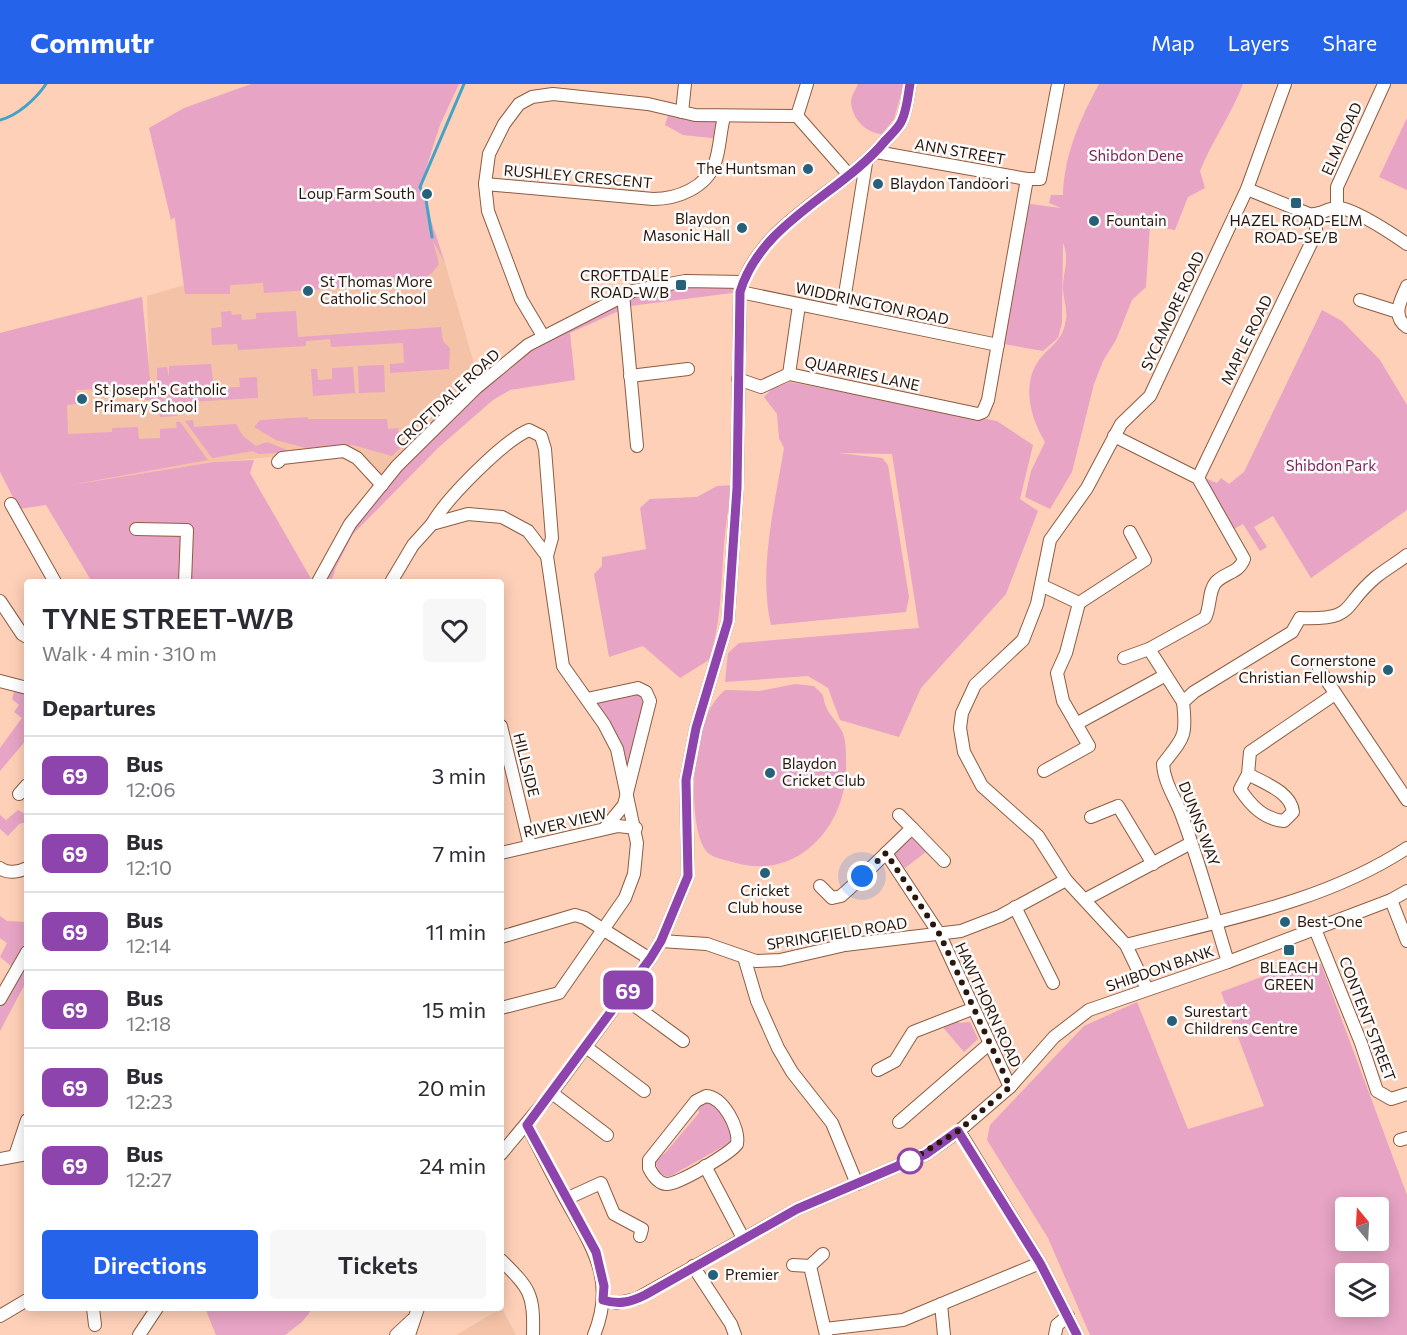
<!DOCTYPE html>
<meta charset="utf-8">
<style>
:root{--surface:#fff;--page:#f7f7f7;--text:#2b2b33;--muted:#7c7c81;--line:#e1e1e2;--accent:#2563eb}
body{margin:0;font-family:Commissioner,sans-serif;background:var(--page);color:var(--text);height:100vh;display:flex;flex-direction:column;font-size:22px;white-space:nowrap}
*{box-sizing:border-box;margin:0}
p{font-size:20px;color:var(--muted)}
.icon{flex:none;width:33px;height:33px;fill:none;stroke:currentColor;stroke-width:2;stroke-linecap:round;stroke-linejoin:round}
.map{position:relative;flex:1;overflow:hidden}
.panel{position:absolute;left:24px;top:495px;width:480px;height:732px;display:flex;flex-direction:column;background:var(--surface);border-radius:6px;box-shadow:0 3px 15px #0003}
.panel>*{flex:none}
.badge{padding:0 12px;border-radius:9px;font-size:21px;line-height:39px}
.needle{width:39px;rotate:342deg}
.tools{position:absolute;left:1335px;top:1113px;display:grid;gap:12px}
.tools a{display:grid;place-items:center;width:54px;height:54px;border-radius:6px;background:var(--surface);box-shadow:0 3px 15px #0003;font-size:30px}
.you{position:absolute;width:30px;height:30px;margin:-15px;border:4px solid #fff;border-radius:50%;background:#1a73e8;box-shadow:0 0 0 9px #1a73e833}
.map>.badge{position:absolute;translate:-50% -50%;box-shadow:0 0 0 3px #fff}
h2{padding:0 18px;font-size:22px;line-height:54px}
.round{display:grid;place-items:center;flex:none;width:63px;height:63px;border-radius:6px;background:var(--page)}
.overview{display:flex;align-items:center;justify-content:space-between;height:102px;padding:0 18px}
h1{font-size:28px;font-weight:600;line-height:45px}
.cta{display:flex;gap:12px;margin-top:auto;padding:12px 18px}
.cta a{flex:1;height:69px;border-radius:6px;background:var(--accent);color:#fff;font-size:24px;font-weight:600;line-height:69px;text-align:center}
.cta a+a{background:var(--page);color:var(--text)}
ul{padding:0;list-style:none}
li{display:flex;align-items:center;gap:18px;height:78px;padding:0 18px;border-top:2px solid var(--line)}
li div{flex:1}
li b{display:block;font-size:22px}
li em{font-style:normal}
li .badge{min-width:66px;font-weight:700;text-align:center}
header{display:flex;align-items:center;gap:36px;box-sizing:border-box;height:84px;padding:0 30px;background:var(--accent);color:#fff}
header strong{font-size:28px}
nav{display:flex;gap:33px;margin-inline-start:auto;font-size:21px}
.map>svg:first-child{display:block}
</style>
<header>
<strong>Commutr</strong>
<nav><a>Map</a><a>Layers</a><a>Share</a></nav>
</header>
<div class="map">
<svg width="1407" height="1251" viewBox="0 0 1407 1251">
<rect width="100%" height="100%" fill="#fed0b8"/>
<!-- built -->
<g fill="#f4c2a6">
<polygon points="409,62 432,154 445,179 478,293 482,298 382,401 344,367 214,378 12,410 0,249 142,213 149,280 147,212 184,201 174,133"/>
<polygon points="502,1224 516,1251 456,1251"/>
</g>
<!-- green -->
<g fill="#e7a4c4" fill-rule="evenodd">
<polygon points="251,0 459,0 440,41 420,103 445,179 433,157 439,180 432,189 416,199 264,209 263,199 230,201 230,210 185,210 175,133 171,136 149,44 184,24"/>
<path d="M858,0H904L894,35L882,50C865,49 852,34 851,18C851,12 856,5 858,0Z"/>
<path d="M1099,0H1243C1231,31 1212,57 1200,87L1205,104L1188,113L1175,146L1150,142L1146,203L1132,216L1116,256L1103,277L1094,300L1072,388L1050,425L1025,413L1031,387L1045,358C1031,335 1021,301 1039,276C1049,263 1062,257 1065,240C1069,227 1063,216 1063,204C1063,187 1070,175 1063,159L1062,239L1058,254L1043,267L998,259L1023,119L1061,124L1049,119L1051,111H1063C1064,71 1080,35 1099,0Z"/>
<polygon points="670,25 724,33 720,55 683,51 665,41"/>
<polygon points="1407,34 1407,106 1379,93"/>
<polygon points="728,196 740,208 630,222 570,249 575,296 510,306 493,316 439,363 353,450 336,483 331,498 318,498 330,473 397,382 525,263 623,208"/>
<polygon points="142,213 150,297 177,332 160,333 159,316 145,316 144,303 76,306 76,320 67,321 68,350 112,348 112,344 138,343 139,355 160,354 160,345 177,344 176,338 180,338 208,376 64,402 214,378 254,376 250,389 313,498 92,498 46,421 19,425 0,388 0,249"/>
<polygon points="1322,226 1342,237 1380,276 1407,321 1407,426 1311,494 1273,432 1254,443 1267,463 1260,467 1243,440 1234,445 1205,394 1217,399 1221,394 1229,400 1244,388"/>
<polygon points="231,227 232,231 241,230 242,236 256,235 256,229 296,227 298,253 441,243 443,257 450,264 449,285 390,289 390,280 404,279 403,259 331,263 330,255 306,257 306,262 238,266 237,260 212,261 211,244 222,243 221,228"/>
<polygon points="211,280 214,304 240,303 239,294 257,293 258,314 171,319 157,296 157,284 167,283 169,294 169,282"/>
<polygon points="384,281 385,308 359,309 358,282"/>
<polygon points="353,283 355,309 313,312 311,285 317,285 318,296 332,295 332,284"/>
<path d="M790,298L997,337L1033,361L1020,415L1038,427L1006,510L921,604L899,653L840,636L828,604L808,592L725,598L728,569L739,559L919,544L892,370L838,369L882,374L888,381L909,513L906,528L771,541C758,487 775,419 784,364L779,354L777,330L764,313L772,305Z"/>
<polygon points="308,333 308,335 387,335 388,345 398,344 401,363 392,372 353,361 310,365 276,356 254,343 260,336"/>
<polygon points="193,336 194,343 236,340 243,352 256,362 267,358 292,368 259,370 253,367 212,374 185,337"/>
<path d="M734,401C717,459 728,520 709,576L680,594L643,562L609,573L594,490L602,482V473L646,465L640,424L650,415L697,413L717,402Z"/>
<path d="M795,600L814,602L823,611C825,628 834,633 842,647C847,657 846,676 846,687C844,746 794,798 733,778C725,776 714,774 708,769C689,750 693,678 699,653C703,636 712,617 725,606L760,607Z"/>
<polygon points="16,601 27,604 27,655 0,687 0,664 22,634 14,628 19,621 12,615"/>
<polygon points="646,608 628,706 594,613"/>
<polygon points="18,726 27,731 27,738 19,740 8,752 0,745 0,731 6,736"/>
<polygon points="913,754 926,768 905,784 894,769 907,755"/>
<polygon points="0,832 7,837 27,838 27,896 0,947 0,915 16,886 0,873 7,859 0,854"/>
<path d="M1321,880L1407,1111V1251H1090L1048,1154L987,1056L990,1041L1084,942L1137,918L1188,1045L1264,1022L1221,908L1293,881ZM1346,1124H1378V1156H1346ZM1346,1190H1378V1222H1346Z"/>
<polygon points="956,934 959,939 970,938 978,955 964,968 941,941"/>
<path d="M710,1017C723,1023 727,1039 731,1053L729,1059L669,1093L660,1090L655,1077L666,1068L699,1029L698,1021Z"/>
<polygon points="205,1224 313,1224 302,1238 285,1251 216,1251"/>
</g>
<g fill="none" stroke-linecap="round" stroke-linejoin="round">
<!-- stream -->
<g stroke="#44a2c9" stroke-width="3">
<path d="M0,36C17,32 36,15 46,0"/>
<polyline points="432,153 426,116 420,103 464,0"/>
</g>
<defs>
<g id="minor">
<polyline points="682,28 685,0"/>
<polyline points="797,32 807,0"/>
<polyline points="876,68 1027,95 1040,95 1058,0"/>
<path d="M485,100L653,115C677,115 706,104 715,79C720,65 720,48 724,33"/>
<path d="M1247,105L1309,130C1321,132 1329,122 1341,124C1359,128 1391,149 1407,160"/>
<polyline points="1337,124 1337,103 1384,0"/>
<path d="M1407,202C1401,216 1391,232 1407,243"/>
<polyline points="740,208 998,261"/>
<polyline points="623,210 637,362"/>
<polyline points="1360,216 1398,228"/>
<polyline points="842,229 866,79"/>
<polyline points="543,252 521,215 488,127 485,100 489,70 504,40 519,20 532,13 553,10 648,20 695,31 797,32 849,91"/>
<polyline points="789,290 799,221"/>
<polyline points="630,292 688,285"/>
<polyline points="738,295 761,303 789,290 978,330 983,328 988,316 1027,95"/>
<path d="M1114,352L1198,394L1244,475C1239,489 1226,488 1216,498C1208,507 1211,523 1205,534L1149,565L1183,618"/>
<polyline points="278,378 282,374 344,367 357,374 382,401"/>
<polyline points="1198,394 1316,149 1316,131"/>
<polyline points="11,420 55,498"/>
<path d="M432,440C446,415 503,357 529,346L541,352L545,365L552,454L547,472"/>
<polyline points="136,445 187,446 185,498"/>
<polyline points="318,498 350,440 397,382 476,304 528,261 633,207 685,197 743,198"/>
<polyline points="391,498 413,461 432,440 468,430 502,433 528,447 547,472 563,582 604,640 617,665 637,759 634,790 625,814 559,909 501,924"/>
<polyline points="1041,501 1079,519"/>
<polyline points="0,517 22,550 27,553"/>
<polyline points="1079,519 1145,476 1130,448"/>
<polyline points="1124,574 1149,565"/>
<polyline points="1319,585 1407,716"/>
<polyline points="0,597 27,604"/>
<polyline points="587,615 638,604 646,608 650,617 624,721 605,744"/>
<polyline points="1076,640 1164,592"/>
<polyline points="501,642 530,762"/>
<polyline points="1044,687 1089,662 1063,617 1057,589 1066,569 1079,519"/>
<path d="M1248,690L1240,705C1251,722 1264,735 1284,737L1293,728C1291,708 1264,699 1248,690L1250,668L1335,610"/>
<polyline points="19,710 27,701"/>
<polyline points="1091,733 1118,722 1153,780"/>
<polyline points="912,744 944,777"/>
<polyline points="501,769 618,742 636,744"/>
<polyline points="886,769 940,851 1010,1003"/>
<path d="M0,784C7,790 19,788 27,784"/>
<polyline points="820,802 832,814 841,812 850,804 912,744 899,731"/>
<polyline points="1086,815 1191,759"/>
<polyline points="1391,816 1407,857"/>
<polyline points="1015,823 1053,899"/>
<polyline points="1315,845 1361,959 1377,1007 1391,1015 1407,1010"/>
<polyline points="501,853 575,831 585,834 650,875"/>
<polyline points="661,857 707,860 756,877 780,876 845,861 961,847 1000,832 1066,796"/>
<path d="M1126,861C1222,836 1323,819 1407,764"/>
<polyline points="744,873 757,917 778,964 792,988 832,1039 857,1100"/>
<path d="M1228,878C1213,829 1200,780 1182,732C1176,715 1164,699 1163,680C1184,653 1187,653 1183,618L1194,608L1292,548L1300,534C1357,536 1340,523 1376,493C1386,485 1397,479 1407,471"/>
<polyline points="1147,905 1126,861 1066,796 1038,752 982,702 964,668 960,644 962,629 975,601 1023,556 1037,520 1050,456 1087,404 1121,340 1150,312 1247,105 1285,0"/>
<polyline points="623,913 683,957"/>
<polyline points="0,915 27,868"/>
<polyline points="586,963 644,1007"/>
<polyline points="878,986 895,977 913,948 972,925"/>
<polyline points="552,1009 607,1051"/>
<path d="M706,1012C723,1013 740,1044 737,1060C731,1069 676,1102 666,1100C658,1099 652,1090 649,1084V1076L696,1017Z"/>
<polyline points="899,1038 989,960"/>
<path d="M527,1041C540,1066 552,1090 565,1114C591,1162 617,1195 594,1251"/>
<polyline points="959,1047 1040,1179 1077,1251"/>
<polyline points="1400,1056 1407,1054"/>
<path d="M501,1070L550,1011L650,875L661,857L688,792L686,696L696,644L728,537L737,404L740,208C760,138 841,110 885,57C890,51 899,44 902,36C907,25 908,11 910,0"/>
<polyline points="15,1072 27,1036"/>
<polyline points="0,1075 27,1070"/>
<polyline points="705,1082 743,1154"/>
<polyline points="566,1115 601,1099 614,1130 642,1145 640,1152"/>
<polyline points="823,1170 810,1182 826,1251"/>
<path d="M501,1176C530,1205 534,1209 533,1251"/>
<polyline points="793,1181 810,1182"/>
<polyline points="693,1182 731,1240 735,1251"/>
<polyline points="603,1216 617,1219 636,1215 797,1125 926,1070 959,1047 1010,1003 1054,953 1089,926 1228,878 1391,816 1407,807"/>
<polyline points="941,1220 944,1251"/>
<polyline points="93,1224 95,1241"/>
<polyline points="0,1232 27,1216"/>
<polyline points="825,1245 903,1236 1040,1179"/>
<polyline points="139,1251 157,1224"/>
<polyline points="396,1251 412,1236"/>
<polyline points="409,1251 418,1224"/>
<polyline points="1055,1251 1057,1241 1068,1232"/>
</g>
</defs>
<!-- minor casing -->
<use href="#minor" stroke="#8e5c40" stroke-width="14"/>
<!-- minor -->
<use href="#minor" stroke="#fff" stroke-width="12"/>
</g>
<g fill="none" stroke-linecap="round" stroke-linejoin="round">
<defs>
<path id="line" d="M910,0C908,11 907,25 902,36C899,44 890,51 885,57C841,110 761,138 740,208L737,404L728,537L696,644L686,696L688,792L661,857L650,875L527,1041L596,1168L604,1202L603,1216C619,1221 631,1218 645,1211L797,1125L926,1070L958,1047L1040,1179L1077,1251"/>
</defs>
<!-- line casing -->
<use href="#line" stroke="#fff" stroke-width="14"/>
<!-- line -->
<use href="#line" stroke="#8e44ad" stroke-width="9"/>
<!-- walk -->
<polyline stroke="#2b160b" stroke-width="6" stroke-dasharray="0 10.8" points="862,792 886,769 940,851 1010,1003 958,1047 910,1077"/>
</g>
<!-- markers -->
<g fill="#266079" stroke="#fcfcfc" stroke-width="2">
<circle cx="808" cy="85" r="6"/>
<circle cx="878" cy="100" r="6"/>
<circle cx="427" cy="110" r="6"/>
<rect x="1290" y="113" width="12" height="12" rx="3"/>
<circle cx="1094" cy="137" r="6"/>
<circle cx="742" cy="144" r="6"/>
<rect x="675" y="195" width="12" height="12" rx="3"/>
<circle cx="308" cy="207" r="6"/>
<circle cx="82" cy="315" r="6"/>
<circle cx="1388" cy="586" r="6"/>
<circle cx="770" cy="689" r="6"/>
<circle cx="765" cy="789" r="6"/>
<circle cx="1285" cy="838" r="6"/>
<rect x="1283" y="860" width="12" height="12" rx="3"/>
<circle cx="1172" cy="937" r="6"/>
<circle cx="713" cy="1191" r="6"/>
</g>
<circle fill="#fff" stroke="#8e44ad" stroke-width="3" cx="910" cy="1077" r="12"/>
<g text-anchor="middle" stroke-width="5" stroke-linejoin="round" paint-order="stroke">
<!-- street labels -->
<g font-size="15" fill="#2b160b" stroke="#fcfcfc">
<text transform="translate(1342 55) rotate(-66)" y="5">ELM ROAD</text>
<text transform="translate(960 68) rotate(10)" y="5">ANN STREET</text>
<text transform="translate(578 93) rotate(5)" y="5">RUSHLEY CRESCENT</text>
<text transform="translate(872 220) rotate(12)" y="5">WIDDRINGTON ROAD</text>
<text transform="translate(1173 227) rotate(-65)" y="5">SYCAMORE ROAD</text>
<text transform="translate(1247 256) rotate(-64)" y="5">MAPLE ROAD</text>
<text transform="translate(862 290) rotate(12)" y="5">QUARRIES LANE</text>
<text transform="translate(448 314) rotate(-43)" y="5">CROFTDALE ROAD</text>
<text transform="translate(526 681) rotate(76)" y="5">HILLSIDE</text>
<text transform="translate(565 739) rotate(-13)" y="5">RIVER VIEW</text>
<text transform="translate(1199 740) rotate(69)" y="5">DUNNS WAY</text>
<text transform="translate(837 850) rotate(-9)" y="5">SPRINGFIELD ROAD</text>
<text transform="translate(1160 885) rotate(-19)" y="5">SHIBDON BANK</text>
<text transform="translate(988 921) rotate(65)" y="5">HAWTHORN ROAD</text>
<text transform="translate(1367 935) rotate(69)" y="5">CONTENT STREET</text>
</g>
<!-- park labels -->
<g font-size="15" fill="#7e2457" stroke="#fcfcfc">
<text x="1136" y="77">Shibdon Dene</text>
<text x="1331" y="387">Shibdon Park</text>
</g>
<!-- poi labels -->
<g font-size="15" fill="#2b160b" stroke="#fcfcfc" text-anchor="start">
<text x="796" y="90" text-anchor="end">The Huntsman</text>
<text x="890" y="105">Blaydon Tandoori</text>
<text x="415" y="115" text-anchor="end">Loup Farm South</text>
<text x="730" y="140" text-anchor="end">Blaydon<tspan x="730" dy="17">Masonic Hall</tspan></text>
<text x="1106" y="142">Fountain</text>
<text x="1296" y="142" text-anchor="middle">HAZEL ROAD-ELM<tspan x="1296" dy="17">ROAD-SE/B</tspan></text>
<text x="669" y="197" text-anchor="end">CROFTDALE<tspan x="669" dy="17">ROAD-W/B</tspan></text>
<text x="320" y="203">St Thomas More<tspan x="320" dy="17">Catholic School</tspan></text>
<text x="94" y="311">St Joseph's Catholic<tspan x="94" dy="17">Primary School</tspan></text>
<text x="1376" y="582" text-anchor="end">Cornerstone<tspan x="1376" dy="17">Christian Fellowship</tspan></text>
<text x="782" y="685">Blaydon<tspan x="782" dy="17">Cricket Club</tspan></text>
<text x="765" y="812" text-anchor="middle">Cricket<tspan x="765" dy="17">Club house</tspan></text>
<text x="1297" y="843">Best-One</text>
<text x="1289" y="889" text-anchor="middle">BLEACH<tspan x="1289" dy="17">GREEN</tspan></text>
<text x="1184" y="933">Surestart<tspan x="1184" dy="17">Childrens Centre</tspan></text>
<text x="725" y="1196">Premier</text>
</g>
</g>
</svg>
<div class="tools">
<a><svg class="needle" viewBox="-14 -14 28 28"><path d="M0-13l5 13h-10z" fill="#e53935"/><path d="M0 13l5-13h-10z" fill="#7c7c81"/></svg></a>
<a><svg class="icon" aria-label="layers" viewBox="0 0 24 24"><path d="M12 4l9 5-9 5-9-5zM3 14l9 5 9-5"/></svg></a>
</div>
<div class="you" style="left:862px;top:792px"></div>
<b class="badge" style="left:628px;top:906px;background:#8e44ad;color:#fff">69</b>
<section class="panel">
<div class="overview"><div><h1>TYNE STREET-W/B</h1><p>Walk · 4 min · 310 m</p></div><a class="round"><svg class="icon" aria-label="heart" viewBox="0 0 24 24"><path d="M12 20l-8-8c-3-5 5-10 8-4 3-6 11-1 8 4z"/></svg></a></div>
<h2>Departures</h2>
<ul>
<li><span class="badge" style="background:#8e44ad;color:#fff">69</span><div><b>Bus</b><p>12:06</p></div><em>3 min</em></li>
<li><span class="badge" style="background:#8e44ad;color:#fff">69</span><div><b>Bus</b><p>12:10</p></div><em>7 min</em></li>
<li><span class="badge" style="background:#8e44ad;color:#fff">69</span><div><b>Bus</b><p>12:14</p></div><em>11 min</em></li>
<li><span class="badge" style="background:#8e44ad;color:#fff">69</span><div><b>Bus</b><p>12:18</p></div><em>15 min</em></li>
<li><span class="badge" style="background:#8e44ad;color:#fff">69</span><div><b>Bus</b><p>12:23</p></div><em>20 min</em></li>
<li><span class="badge" style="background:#8e44ad;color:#fff">69</span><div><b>Bus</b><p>12:27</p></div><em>24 min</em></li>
</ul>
<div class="cta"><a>Directions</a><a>Tickets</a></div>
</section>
</div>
